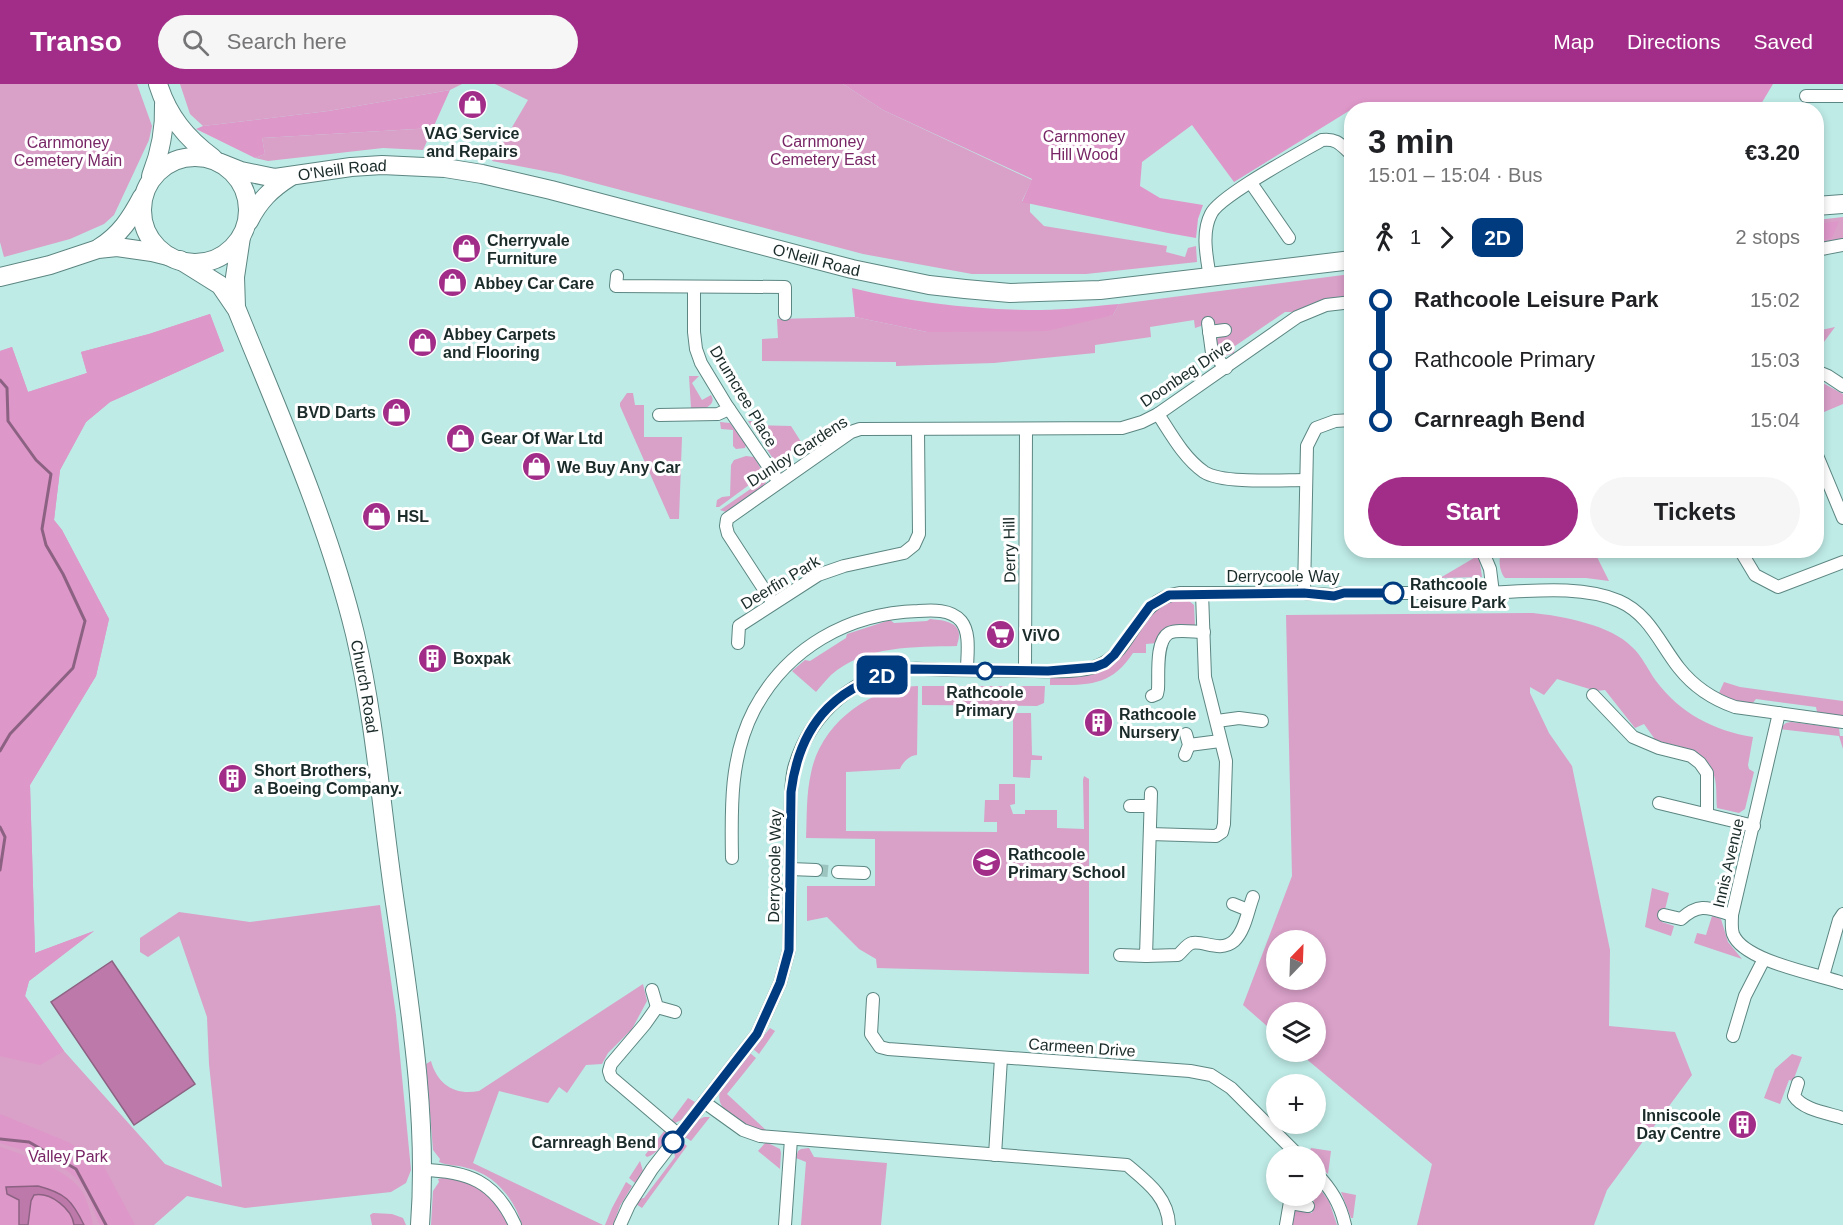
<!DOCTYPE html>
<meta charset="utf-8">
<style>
:root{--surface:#fff;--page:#f6f6f6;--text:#202124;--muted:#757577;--accent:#a12d88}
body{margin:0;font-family:Helvetica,sans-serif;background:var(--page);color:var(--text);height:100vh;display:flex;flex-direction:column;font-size:22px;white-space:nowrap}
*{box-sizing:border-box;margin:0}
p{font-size:20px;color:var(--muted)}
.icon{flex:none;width:33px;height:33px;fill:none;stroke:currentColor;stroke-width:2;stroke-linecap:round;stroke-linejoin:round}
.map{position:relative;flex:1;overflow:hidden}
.drawer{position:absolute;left:1344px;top:18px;width:480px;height:456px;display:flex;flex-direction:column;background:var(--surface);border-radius:24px;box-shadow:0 3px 9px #0003}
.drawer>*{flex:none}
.badge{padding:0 12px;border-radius:9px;font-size:21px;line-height:39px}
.needle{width:39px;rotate:23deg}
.fabs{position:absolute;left:1266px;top:846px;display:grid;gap:12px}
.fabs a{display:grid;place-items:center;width:60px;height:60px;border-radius:50%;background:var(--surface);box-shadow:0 3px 9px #0003;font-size:30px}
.map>.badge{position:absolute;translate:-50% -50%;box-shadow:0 0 0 3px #fff}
.legs{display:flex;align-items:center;gap:9px;height:66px;padding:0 24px;font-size:20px}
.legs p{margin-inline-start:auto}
.head{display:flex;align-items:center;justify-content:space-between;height:102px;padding:0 24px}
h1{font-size:33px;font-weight:800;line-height:45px}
.button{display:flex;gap:12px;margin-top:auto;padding:12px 24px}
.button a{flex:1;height:69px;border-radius:36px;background:var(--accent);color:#fff;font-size:24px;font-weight:800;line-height:69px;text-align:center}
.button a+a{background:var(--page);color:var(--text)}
ul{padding:0 24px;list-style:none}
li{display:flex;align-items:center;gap:21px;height:60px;font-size:22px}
li i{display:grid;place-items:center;width:9px;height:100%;margin:0 8px;background:currentColor}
li i::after{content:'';width:15px;height:15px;margin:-8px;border:4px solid;border-radius:50%;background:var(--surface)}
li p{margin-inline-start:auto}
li:first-child i{background:linear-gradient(#0000 50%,currentColor 0)}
li:last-child i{background:linear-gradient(currentColor 50%,#0000 0)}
header{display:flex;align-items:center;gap:36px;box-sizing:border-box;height:84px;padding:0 30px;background:var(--accent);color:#fff}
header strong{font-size:28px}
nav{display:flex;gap:33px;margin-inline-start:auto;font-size:21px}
.search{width:420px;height:54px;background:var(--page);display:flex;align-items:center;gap:15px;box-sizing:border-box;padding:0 21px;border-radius:33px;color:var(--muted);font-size:22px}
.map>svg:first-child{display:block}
</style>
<header>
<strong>Transo</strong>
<div class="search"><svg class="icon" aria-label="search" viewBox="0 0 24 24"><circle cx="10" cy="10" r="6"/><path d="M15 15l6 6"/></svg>Search here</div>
<nav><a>Map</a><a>Directions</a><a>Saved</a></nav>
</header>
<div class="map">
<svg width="1843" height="1141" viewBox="0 0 1843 1141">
<rect width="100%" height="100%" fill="#beebe6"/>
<!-- green -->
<g fill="#d9a0c8" fill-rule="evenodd">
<polygon points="0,0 137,0 152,42 149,56 114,131 104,140 70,155 4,173 0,158"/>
<polygon points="180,0 462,0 450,6 328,27 203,42 190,30"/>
<polygon points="495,0 843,0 883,26 1032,96 1022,117 1030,119 1030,128 1044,142 1167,162 1166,168 1185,173 1188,164 1196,162 1197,178 1086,190 972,190 863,170 560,90 492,77 528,16"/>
<polygon points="433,44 423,66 383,64 268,77 255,74 265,70 262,54"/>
<polygon points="1843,133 1843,155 1817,160 1817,136"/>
<polygon points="1351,190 1351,211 1325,215 1292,228 1285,228 1235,262 1234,269 1222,273 1219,269 1216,256 1221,251 1230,249 1229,241 1216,241 1212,234 1206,234 1201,242 1195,244 1194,236 1150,243 1151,253 1095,261 1095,269 994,279 896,282 896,278 762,277 762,255 778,254 777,235 855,233 927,248 1113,231 1119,220"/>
<polygon points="210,230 224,267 110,318 86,338 60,386 54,436 62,446 109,535 96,592 30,701 35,869 94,847 29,897 25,912 64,967 165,1080 222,1103 209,980 207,933 179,852 148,873 140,868 140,854 179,828 250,838 380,821 396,931 411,1086 406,1099 391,1108 245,1124 187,1112 154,1141 0,1141 0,267 12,263 28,308 87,289 81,268 149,250"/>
<polygon points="1835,243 1821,262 1817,278 1817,247"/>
<path d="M689,292H699L692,299L702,316L711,311C715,317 711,321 706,324H691Z"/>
<polygon points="1821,298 1843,310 1843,320 1817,331 1817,299"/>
<polygon points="627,309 633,309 635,321 644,321 644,353 682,353 679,435 670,435 620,322 620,319"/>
<polygon points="748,337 755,337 756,341 791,342 805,364 801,367 797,363 780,374 783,379 778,382"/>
<polygon points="720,338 730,339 746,361 745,364 736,365 733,362 733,346 721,345"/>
<polygon points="746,372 754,373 764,390 719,423 716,423 717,416 722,413 730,412 731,381 734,376"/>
<path d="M768,393C765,408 738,420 726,428L720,426Z"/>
<path d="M1517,467H1594L1609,497L1586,494H1505C1500,488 1498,477 1501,470H1510Z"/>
<polygon points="1479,471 1482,493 1440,494"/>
<path d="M1180,516H1188L1194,521L1195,543L1157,559L1146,560V569H1133C1111,603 1087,601 1050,601V595L1053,592L1093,590L1114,580L1152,529L1163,520Z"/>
<path d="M1533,529C1562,532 1611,541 1632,563C1642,572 1648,586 1656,597C1680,629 1714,647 1753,653L1748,681L1749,685L1754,688L1745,725L1739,729L1717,724C1716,715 1717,704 1715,695C1709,663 1677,663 1652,656L1654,654L1644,640L1635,644L1605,606L1596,607L1557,595L1544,611L1530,603V609L1549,649L1572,682L1610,866L1609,942L1675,948L1692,991L1607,1106L1594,1141H1417L1432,1080L1298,968H1316V928H1276V950L1243,921L1292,792L1286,531ZM1276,856H1316V896H1276Z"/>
<path d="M930,535C940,536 960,537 959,552C959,556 957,559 957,562C915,563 865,561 831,591C826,596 821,602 816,608L792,587L805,576L810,577L846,554L847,550L890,536L894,539L927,537Z"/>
<polygon points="1724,598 1740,603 1843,617 1843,632 1817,628 1816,623 1756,615 1752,620 1736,617 1719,609"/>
<path d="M918,602L917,671C910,671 902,679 900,685L846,688V747L997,748V738H984L985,716H999V700H1015V720L1010,721L1013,730H1025V726H1057V744L1084,745L1083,696L1084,692L1089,695V890L877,884L876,875L859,865L827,833L807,837V802H875V755L806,754C807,732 806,711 811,689C820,641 869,603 918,602Z"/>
<polygon points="922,602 1045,602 1044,619 1037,622 922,621"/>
<polygon points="1015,629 1031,629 1032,671 1042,672 1042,676 1031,676 1030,694 1013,693 1013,634"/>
<polygon points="1791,638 1839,644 1840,652 1843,652 1843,665 1839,652 1779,645 1786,639"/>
<polygon points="1652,804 1669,809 1662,838 1674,842 1671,852 1645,843"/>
<polygon points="1712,832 1721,835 1728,858 1742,875 1694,859 1697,849 1706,851"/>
<path d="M643,900L647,917L632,945L608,969L602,980L586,981L567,1009L559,1003L548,1019L499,1007L473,1079L603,1141H522C515,1115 494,1090 467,1084C458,1081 448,1082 439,1078L440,1075L433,1066L426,980L431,977C437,1000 455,1012 479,1007Z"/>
<polygon points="770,944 775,947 759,970 753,965"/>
<path d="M750,969L756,974L727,1010L767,1047C752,1045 713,1029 720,1008C724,997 742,979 750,969Z"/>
<polygon points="1792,970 1802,973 1793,997 1789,996 1780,1020 1764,1014 1775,985"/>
<polygon points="688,1014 695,1018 681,1036 675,1039 671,1037"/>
<polygon points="704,1033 710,1033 691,1057 685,1053 698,1036"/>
<path d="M665,1046L667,1051C664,1059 656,1071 647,1073L645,1071Z"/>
<polygon points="682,1058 687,1062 642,1124 636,1120 639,1115 644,1114 675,1073 674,1067"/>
<polygon points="766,1058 780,1065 781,1069 780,1085 758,1067"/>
<polygon points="809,1064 814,1073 887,1079 881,1141 801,1141 806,1078 796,1074 798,1067 801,1065"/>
<polygon points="1311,1064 1331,1067 1328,1090 1316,1080 1316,1072 1308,1072"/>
<polygon points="640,1077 643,1087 635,1099 629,1094"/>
<path d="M442,1094C476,1094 495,1111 508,1141H431L433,1107L439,1098L438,1095Z"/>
<polygon points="626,1098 632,1102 620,1122 613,1141 605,1141 612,1124"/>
<polygon points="1316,1100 1329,1117 1337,1141 1292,1141 1295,1126 1312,1129 1314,1117 1297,1112 1316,1112"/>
<polygon points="1341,1108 1356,1111 1353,1134 1351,1134"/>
<polygon points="373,1129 392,1130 403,1134 406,1141 372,1141 370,1131"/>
</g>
<!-- forest -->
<g fill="#de97c9">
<polygon points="843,0 1773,0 1758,25 1352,25 1234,98 1192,41 1142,78 1140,102 1160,114 1203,121 1198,135 1196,154 1168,149 1022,118 1032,95 883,26"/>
<polygon points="450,6 433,44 262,54 265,70 255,74 196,45 203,42 328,27"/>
<polygon points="1839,137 1832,154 1817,157 1817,140"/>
<path d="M852,204C914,219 977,226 1041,226C1067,226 1093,222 1119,220L1113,231L1047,247L927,248L855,233Z"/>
<polygon points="210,230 224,267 110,318 86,338 60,386 54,436 62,446 109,535 96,592 30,701 35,869 94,847 29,897 25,912 64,967 40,981 0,972 0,267 12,263 28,308 87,289 81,268 149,250"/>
<path d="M0,1030L68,1058L102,1079L135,1141H100C94,1130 92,1116 86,1106C70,1079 28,1068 0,1059Z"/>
<path d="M0,1063C24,1071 70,1086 83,1109C88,1118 91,1131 93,1141H84L75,1123L38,1102L20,1104L7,1110L19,1116V1141H0Z"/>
<path d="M39,1110C55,1113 72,1125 74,1141H28L31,1117L34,1111Z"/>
</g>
<!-- water -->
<g fill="#bd79aa" stroke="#8c6283" stroke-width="1.5">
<polygon points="112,877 195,1000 134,1041 51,918"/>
<path d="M38,1102C65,1109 72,1116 84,1141H74C72,1125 51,1108 34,1111L31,1117L28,1141H19V1116L7,1110L6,1103Z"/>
</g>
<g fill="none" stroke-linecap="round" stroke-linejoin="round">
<!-- stream -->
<g stroke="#8c6283" stroke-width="3">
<polyline points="0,296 7,304 8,337 36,376 51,390 42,445 46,461 63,490 85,537 73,584 10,650 0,667"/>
<polyline points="0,743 5,753 0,786"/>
<polyline points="0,1055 29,1058 76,1085 106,1141"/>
</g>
<!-- street-tunnel -->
<polyline stroke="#9dc5c0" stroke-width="12" stroke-dasharray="12 6" stroke-linecap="butt" points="816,786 838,788"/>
<defs>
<g id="street">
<polyline points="1806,12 1843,12"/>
<polyline points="1251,99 1289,154"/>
<polyline points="1816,166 1843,161"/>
<polyline points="617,192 616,202 785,203 785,230"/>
<path d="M1210,194C1207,174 1201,149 1211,130C1219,112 1300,69 1322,56C1337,54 1341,61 1352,71"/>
<polyline points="694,203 694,248 696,265 701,279 727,322 779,398"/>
<polyline points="1208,239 1212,269 1226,284"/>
<polyline points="1209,248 1225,246"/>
<polyline points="1816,287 1828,292 1843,302"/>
<path d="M1158,330C1171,350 1184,374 1204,388C1222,400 1282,396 1305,396"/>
<polyline points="659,331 718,330 729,325"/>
<polyline points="1816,369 1843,434"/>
<polyline points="1482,466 1490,485 1493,509"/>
<polyline points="1740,466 1755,491 1778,503 1843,478"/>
<polyline points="1304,509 1307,362 1316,344 1335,337 1352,336"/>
<polyline points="773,519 728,450 726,442 727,435 851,348 860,345 1122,344 1142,338 1158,330 1297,233 1326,221 1352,218"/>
<polyline points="738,559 739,542 818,491 844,482 904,469 914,461 919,450 918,346"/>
<polyline points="1025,587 1026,346"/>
<polyline points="1593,611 1633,653 1659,664 1691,672 1700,679 1707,689 1707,730"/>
<path d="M1152,612L1157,610L1158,605C1159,592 1155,557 1169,549C1177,545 1194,548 1204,548"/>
<path d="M1779,629L1732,831C1732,836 1731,844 1733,850C1743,877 1816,890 1843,899"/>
<polyline points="1217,637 1239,634 1262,637"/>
<polyline points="1189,661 1220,657"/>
<polyline points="1185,671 1189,661 1186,650"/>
<polyline points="1659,719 1754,742"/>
<polyline points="1130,722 1150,722"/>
<polyline points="1150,750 1216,752 1222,748 1224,740 1226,677 1205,593 1202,509"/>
<path d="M732,774C731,724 730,672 754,626C787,564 848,529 918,527C932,526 951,525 961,537C971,549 967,571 967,586"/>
<polyline points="790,785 816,786"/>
<polyline points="838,788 864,789"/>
<polyline points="1233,820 1248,826"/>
<path d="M1664,831L1681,835C1700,818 1709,824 1732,831"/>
<polyline points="1120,871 1146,872 1151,709"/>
<path d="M1146,872L1178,871C1182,868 1187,860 1192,859C1203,856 1220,869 1234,857C1245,847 1248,826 1253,813"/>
<polyline points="1823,892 1839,836 1843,830"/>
<polyline points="652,906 657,923 675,928"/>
<polyline points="873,915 871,950 880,963 888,965 1190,987 1211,991 1231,1004 1299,1072"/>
<polyline points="657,923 645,940 611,980 609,987 611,993 679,1051"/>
<polyline points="1733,952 1745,912 1764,875"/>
<path d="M1798,999L1794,1012C1803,1026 1828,1029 1843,1034"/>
<path d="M704,1018L743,1046L760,1052L1127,1081C1147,1098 1168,1113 1169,1141"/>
<polyline points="995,1071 1001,974"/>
<path d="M422,1086C468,1087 495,1097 515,1141"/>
<path d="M1316,1089C1331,1105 1340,1119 1345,1141"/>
<polyline points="1290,1119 1308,1122"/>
<path d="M620,1141L629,1121L652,1085L757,950L780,899L789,866L791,708C792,699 792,689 795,681C811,629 855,590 910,585C922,584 935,586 947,586C976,586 1005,587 1034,587C1054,587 1078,589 1097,582C1134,568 1134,515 1180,509H1304L1331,511L1344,509H1444L1469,512L1482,509C1525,508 1579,500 1619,517C1649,530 1660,560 1679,584C1694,603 1712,615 1735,623L1843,638"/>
<polyline points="785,1141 791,1055"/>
<polyline points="1286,1141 1291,1112"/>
</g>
<g id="secondary">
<path d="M158,0C168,32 186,54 213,74"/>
<circle cx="195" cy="126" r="53"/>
<path id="s1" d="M221,79L241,87L275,94L351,83L382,81L445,84L482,90L551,106L852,185L929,201L965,205L1010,209L1100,206L1352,176"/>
<path d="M151,92C161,67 165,46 164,20"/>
<polyline points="1816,122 1843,120"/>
<path d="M249,137C259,117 271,105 290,93"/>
<path d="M99,164C120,151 131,134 142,113"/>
<path id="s2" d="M180,176L220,201L237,226C280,332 328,439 355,550C376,640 382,734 396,826C411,930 428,1036 420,1141"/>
<polyline points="0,193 50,181 98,165 117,163 152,168 168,172"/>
<polyline points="236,223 235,193 241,153"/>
</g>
</defs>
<!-- street casing -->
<use href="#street" stroke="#5c8682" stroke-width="14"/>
<!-- secondary casing -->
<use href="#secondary" stroke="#5c8682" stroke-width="20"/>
<!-- street -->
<use href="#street" stroke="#fff" stroke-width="12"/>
<!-- secondary -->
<use href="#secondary" stroke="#fff" stroke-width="18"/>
</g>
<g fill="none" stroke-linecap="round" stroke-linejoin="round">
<defs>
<path id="line-1" d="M673,1058L757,950L780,899L789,866L791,708C800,636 840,597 911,585L1048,587L1095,583L1105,579L1114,571L1150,522L1169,511L1304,509L1334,512L1344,509H1393"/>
</defs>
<!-- line-1 casing -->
<use href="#line-1" stroke="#fff" stroke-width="14"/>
<!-- line-1 -->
<use href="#line-1" stroke="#003b80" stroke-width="9"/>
</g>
<!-- icons -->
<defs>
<symbol id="shop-disc" viewBox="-11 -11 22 22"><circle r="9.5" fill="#a12d88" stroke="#fff"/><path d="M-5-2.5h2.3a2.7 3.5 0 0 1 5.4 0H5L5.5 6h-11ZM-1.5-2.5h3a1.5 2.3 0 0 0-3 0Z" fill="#fff"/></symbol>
<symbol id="supermarket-disc" viewBox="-11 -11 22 22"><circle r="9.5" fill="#a12d88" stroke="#fff"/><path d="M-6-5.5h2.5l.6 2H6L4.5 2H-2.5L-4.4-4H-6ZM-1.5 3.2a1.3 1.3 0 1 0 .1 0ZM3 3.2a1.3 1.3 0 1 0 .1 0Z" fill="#fff"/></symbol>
<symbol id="building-disc" viewBox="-11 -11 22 22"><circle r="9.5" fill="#a12d88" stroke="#fff"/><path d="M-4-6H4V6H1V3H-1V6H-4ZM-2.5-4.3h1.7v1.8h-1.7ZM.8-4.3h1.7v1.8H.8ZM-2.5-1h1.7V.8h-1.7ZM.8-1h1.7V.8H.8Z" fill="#fff"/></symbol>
<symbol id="school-disc" viewBox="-11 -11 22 22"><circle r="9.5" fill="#a12d88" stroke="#fff"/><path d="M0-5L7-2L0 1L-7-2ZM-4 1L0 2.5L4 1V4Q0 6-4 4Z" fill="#fff"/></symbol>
</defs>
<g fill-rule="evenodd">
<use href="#shop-disc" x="456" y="4" width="33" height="33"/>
<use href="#shop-disc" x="450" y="148" width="33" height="33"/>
<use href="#shop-disc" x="436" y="182" width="33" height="33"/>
<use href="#shop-disc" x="406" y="242" width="33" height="33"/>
<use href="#shop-disc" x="380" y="312" width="33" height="33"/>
<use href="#shop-disc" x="444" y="338" width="33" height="33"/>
<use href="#shop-disc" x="520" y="366" width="33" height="33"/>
<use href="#shop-disc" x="360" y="416" width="33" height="33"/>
<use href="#supermarket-disc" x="984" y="534" width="33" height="33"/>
<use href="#building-disc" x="416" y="558" width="33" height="33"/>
<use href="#building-disc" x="1082" y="622" width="33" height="33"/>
<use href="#building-disc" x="216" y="678" width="33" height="33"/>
<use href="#school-disc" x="970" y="762" width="33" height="33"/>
<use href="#building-disc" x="1726" y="1024" width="33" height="33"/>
</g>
<!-- markers -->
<g fill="#fff" stroke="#003b80" stroke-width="3">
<circle cx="1393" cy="509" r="10"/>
<circle cx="985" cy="587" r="8"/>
<circle cx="673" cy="1058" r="10"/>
</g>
<g text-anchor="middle" stroke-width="6" stroke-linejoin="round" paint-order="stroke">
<!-- poi labels -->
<g font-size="16" font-weight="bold" fill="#1a2b29" stroke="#fff" text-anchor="start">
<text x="472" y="55" text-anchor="middle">VAG Service<tspan x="472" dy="18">and Repairs</tspan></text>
<text x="487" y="162">Cherryvale<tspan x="487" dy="18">Furniture</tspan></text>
<text x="474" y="205">Abbey Car Care</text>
<text x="443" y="256">Abbey Carpets<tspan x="443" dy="18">and Flooring</tspan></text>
<text x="376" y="334" text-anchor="end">BVD Darts</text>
<text x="481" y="360">Gear Of War Ltd</text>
<text x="557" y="389">We Buy Any Car</text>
<text x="397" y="438">HSL</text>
<text x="1022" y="557">ViVO</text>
<text x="453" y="580">Boxpak</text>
<text x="1119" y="636">Rathcoole<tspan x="1119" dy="18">Nursery</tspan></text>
<text x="254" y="692">Short Brothers,<tspan x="254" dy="18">a Boeing Company.</tspan></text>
<text x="1008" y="776">Rathcoole<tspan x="1008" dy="18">Primary School</tspan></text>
<text x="1721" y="1037" text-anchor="end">Inniscoole<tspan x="1721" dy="18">Day Centre</tspan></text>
</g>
<!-- park labels -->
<g font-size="16" fill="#782665" stroke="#fff">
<text x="1084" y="58">Carnmoney<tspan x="1084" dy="18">Hill Wood</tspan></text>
<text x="823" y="63">Carnmoney<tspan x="823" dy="18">Cemetery East</tspan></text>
<text x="68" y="64">Carnmoney<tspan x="68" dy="18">Cemetery Main</tspan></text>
<text x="68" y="1078">Valley Park</text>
</g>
<!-- street labels -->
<g font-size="16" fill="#1a2b29" stroke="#fff">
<text dy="6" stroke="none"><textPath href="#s1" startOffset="124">O'Neill Road</textPath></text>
<text dy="6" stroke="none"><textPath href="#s1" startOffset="610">O'Neill Road</textPath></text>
<text transform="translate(1186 289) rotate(-34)" y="6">Doonbeg Drive</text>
<text transform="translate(744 312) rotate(59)" y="6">Drumcree Place</text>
<text transform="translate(797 367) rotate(-33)" y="6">Dunloy Gardens</text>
<text transform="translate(1009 466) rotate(-91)" y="6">Derry Hill</text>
<text x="1283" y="498">Derrycoole Way</text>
<text transform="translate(780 498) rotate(-31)" y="6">Deerfin Park</text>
<text dy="6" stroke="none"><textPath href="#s2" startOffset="476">Church Road</textPath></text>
<text transform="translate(1728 779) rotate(-77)" y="6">Innis Avenue</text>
<text transform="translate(774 782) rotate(-89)" y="6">Derrycoole Way</text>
<text transform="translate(1082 963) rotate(4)" y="6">Carmeen Drive</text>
</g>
<!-- stop labels -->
<g font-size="16" font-weight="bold" fill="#1a2b29" stroke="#fff" text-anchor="start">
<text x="1410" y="506">Rathcoole<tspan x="1410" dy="18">Leisure Park</tspan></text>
<text x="985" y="614" text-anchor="middle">Rathcoole<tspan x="985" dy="18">Primary</tspan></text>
<text x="656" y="1064" text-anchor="end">Carnreagh Bend</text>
</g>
</g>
</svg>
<div class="fabs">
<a><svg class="needle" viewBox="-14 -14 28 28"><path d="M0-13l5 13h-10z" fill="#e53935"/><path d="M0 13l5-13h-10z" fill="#757577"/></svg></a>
<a><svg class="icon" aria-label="layers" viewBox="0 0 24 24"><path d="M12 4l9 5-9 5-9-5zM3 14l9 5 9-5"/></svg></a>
<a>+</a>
<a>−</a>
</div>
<b class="badge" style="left:882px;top:591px;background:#003b80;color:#fff">2D</b>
<section class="drawer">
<div class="head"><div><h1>3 min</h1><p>15:01 – 15:04 · Bus</p></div><b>€3.20</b></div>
<div class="legs"><svg class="icon" aria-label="walk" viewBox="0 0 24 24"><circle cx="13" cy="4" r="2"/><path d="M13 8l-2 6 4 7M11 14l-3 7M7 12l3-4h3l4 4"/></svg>1<svg class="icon" aria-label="forward" viewBox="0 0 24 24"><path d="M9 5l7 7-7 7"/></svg><b class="badge" style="background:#003b80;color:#fff">2D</b><p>2 stops</p></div>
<ul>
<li><i style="color:#003b80"></i><b>Rathcoole Leisure Park</b><p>15:02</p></li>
<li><i style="color:#003b80"></i><span>Rathcoole Primary</span><p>15:03</p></li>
<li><i style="color:#003b80"></i><b>Carnreagh Bend</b><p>15:04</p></li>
</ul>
<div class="button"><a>Start</a><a>Tickets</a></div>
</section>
</div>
